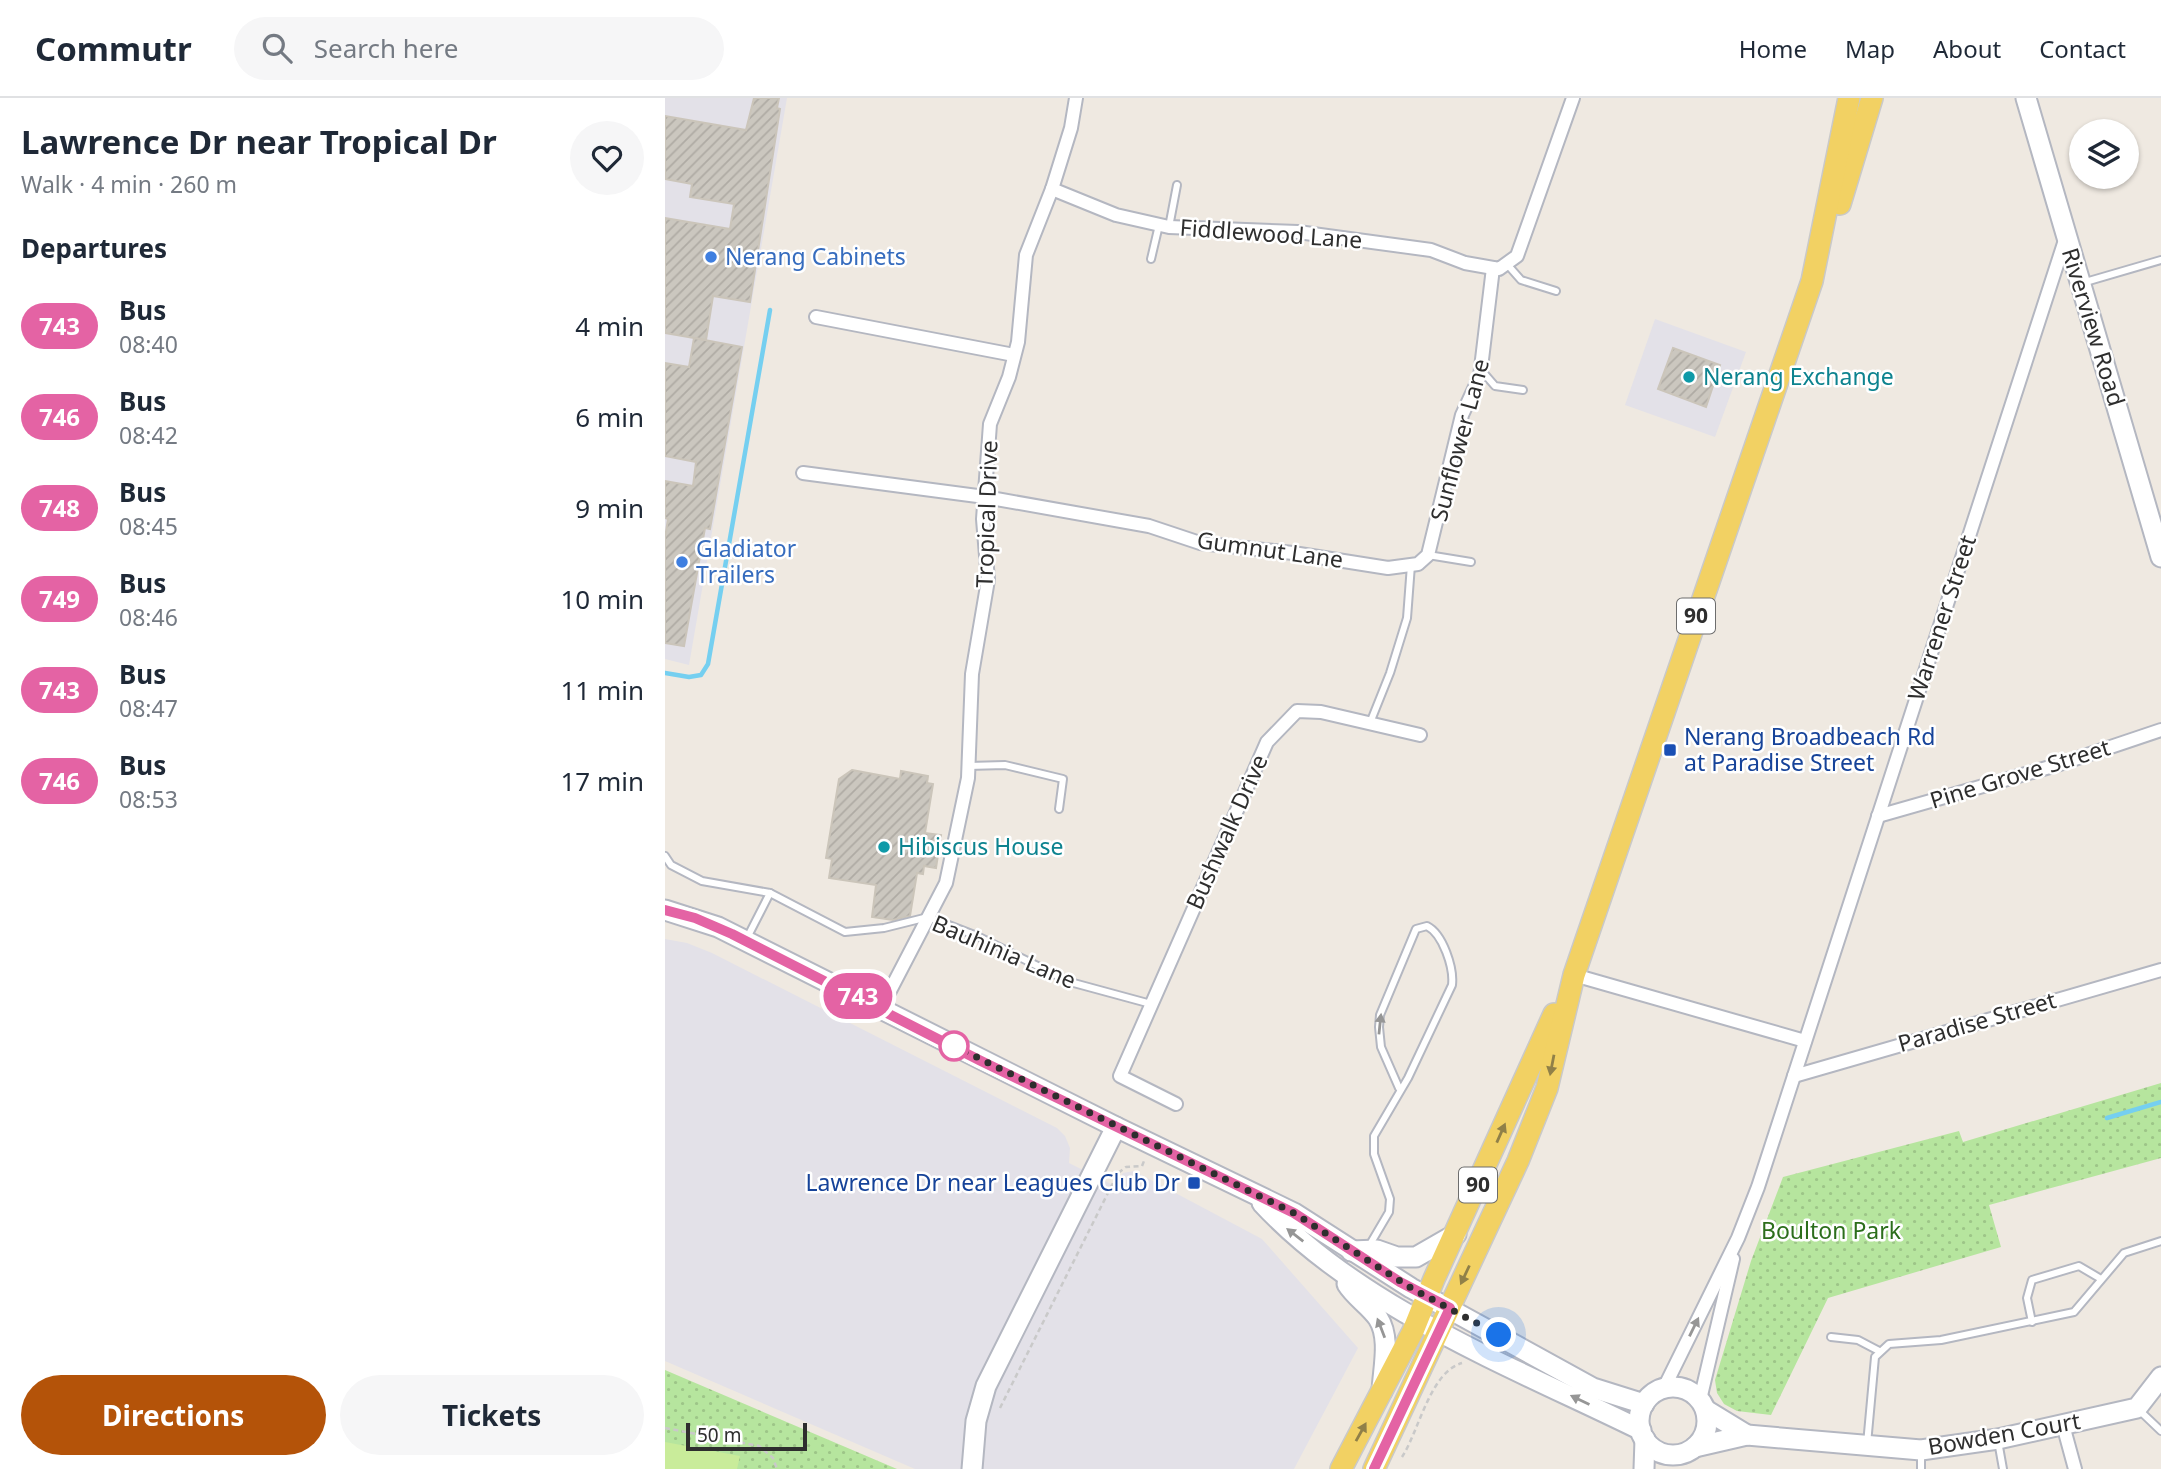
<!DOCTYPE html>
<meta charset="utf-8">
<style>
:root{--surface:#fff;--page:#f6f6f7;--text:#1f2937;--muted:#747a83;--line:#e0e1e3;--accent:#b45309}
body{margin:0;font-family:"Noto Sans",sans-serif;background:var(--page);color:var(--text);height:100vh;display:flex;flex-direction:column;font-size:26px;white-space:nowrap}
*{box-sizing:border-box;margin:0}
p{font-size:23px;color:var(--muted)}
.icon{flex:none;width:38px;height:38px;fill:none;stroke:currentColor;stroke-width:2;stroke-linecap:round;stroke-linejoin:round}
.map{position:relative;flex:1;overflow:hidden}
.sheet{display:flex;flex-direction:column;background:var(--surface);width:665px}
.sheet>*{flex:none}
.badge{padding:0 14px;border-radius:23px;font-size:24px;line-height:46px}
.tools{position:absolute;left:1404px;top:21px;display:grid;gap:14px}
.tools a{display:grid;place-items:center;width:70px;height:70px;border-radius:50%;background:var(--surface);box-shadow:0 2px 5px #0004;font-size:35px}
.scale{position:absolute;left:21px;bottom:18px;width:121px;box-sizing:border-box;padding-left:7px;border:4px solid #2e2e2e;border-top:0;font-size:19px;line-height:24px;white-space:nowrap;color:#2e2e2e;-webkit-text-stroke:5px #fff;paint-order:stroke}
.you{position:absolute;width:35px;height:35px;margin:-18px;border:5px solid #fff;border-radius:50%;background:#1a73e8;box-shadow:0 0 0 10px #1a73e833}
.map>.badge{position:absolute;translate:-50% -50%;box-shadow:0 0 0 4px #fff}
h2{padding:0 21px;font-size:26px;line-height:63px}
.round{display:grid;place-items:center;flex:none;width:74px;height:74px;border-radius:37px;background:var(--page)}
.headline{display:flex;align-items:center;justify-content:space-between;height:119px;padding:0 21px}
h1{font-size:33px;font-weight:700;line-height:52px}
.cta{display:flex;gap:14px;margin-top:auto;padding:14px 21px}
.cta a{flex:1;height:80px;border-radius:42px;background:var(--accent);color:#fff;font-size:28px;font-weight:700;line-height:80px;text-align:center}
.cta a+a{background:var(--page);color:var(--text)}
ul{padding:0;list-style:none}
li{display:flex;align-items:center;gap:21px;height:91px;padding:0 21px}
li div{flex:1}
li b{display:block;font-size:26px}
li em{font-style:normal}
li .badge{min-width:77px;font-weight:700;text-align:center}
header{display:flex;align-items:center;gap:42px;box-sizing:border-box;height:98px;padding:0 35px;background:var(--surface);border-bottom:2px solid var(--line)}
header strong{font-size:33px}
nav{display:flex;gap:38px;margin-inline-start:auto;font-size:24px}
.search{width:490px;height:63px;background:var(--page);display:flex;align-items:center;gap:18px;box-sizing:border-box;padding:0 24px;border-radius:38px;color:var(--muted);font-size:26px}
main{display:flex;flex:1;min-height:0}
.map>svg:first-child{display:block}
</style>
<header>
<strong>Commutr</strong>
<div class="search"><svg class="icon" aria-label="search" viewBox="0 0 24 24"><circle cx="10" cy="10" r="6"/><path d="M15 15l6 6"/></svg>Search here</div>
<nav><a>Home</a><a>Map</a><a>About</a><a>Contact</a></nav>
</header>
<main>
<section class="sheet">
<div class="headline"><div><h1>Lawrence Dr near Tropical Dr</h1><p>Walk · 4 min · 260 m</p></div><a class="round"><svg class="icon" aria-label="heart" viewBox="0 0 24 24"><path d="M12 20l-8-8c-3-5 5-10 8-4 3-6 11-1 8 4z"/></svg></a></div>
<h2>Departures</h2>
<ul>
<li><span class="badge" style="background:#e463a4;color:#fff">743</span><div><b>Bus</b><p>08:40</p></div><em>4 min</em></li>
<li><span class="badge" style="background:#e463a4;color:#fff">746</span><div><b>Bus</b><p>08:42</p></div><em>6 min</em></li>
<li><span class="badge" style="background:#e463a4;color:#fff">748</span><div><b>Bus</b><p>08:45</p></div><em>9 min</em></li>
<li><span class="badge" style="background:#e463a4;color:#fff">749</span><div><b>Bus</b><p>08:46</p></div><em>10 min</em></li>
<li><span class="badge" style="background:#e463a4;color:#fff">743</span><div><b>Bus</b><p>08:47</p></div><em>11 min</em></li>
<li><span class="badge" style="background:#e463a4;color:#fff">746</span><div><b>Bus</b><p>08:53</p></div><em>17 min</em></li>
</ul>
<div class="cta"><a>Directions</a><a>Tickets</a></div>
</section>
<div class="map">
<svg width="1496" height="1371" viewBox="0 0 1496 1371">
<defs>
<pattern id="park-dots" width="8" height="8" patternUnits="userSpaceOnUse" patternTransform="scale(1.75)"><rect width="8" height="8" fill="#b6e59e"/><path d="M2 2h.1M6 6h.1" fill="none" stroke="#9dc588" stroke-width="1.8" stroke-linecap="round"/></pattern>
<pattern id="building-hatch" width="6" height="6" patternUnits="userSpaceOnUse" patternTransform="scale(1.75)"><rect width="6" height="6" fill="#cbc7bf"/><path d="M-1 1l2-2M0 6l6-6M5 7l2-2" fill="none" stroke="#afaba4"/></pattern>
</defs>
<rect width="100%" height="100%" fill="#efe9e1"/>
<!-- industrial -->
<g fill="#e3e1e8">
<polygon points="0,0 122,0 24,567 0,561"/>
<polygon points="990,221 1081,254 1050,339 960,307"/>
<polygon points="0,841 22,845 47,855 392,1030 400,1038 405,1050 404,1065 450,1088 458,1075 469,1073 597,1141 693,1250 629,1371 250,1371 0,1263"/>
</g>
<!-- park -->
<g fill="url(#park-dots)">
<polygon points="1496,985 1496,1060 1324,1107 1336,1149 1163,1200 1106,1317 1072,1313 1059,1306 1052,1295 1050,1282 1086,1163 1118,1079 1294,1033 1298,1044"/>
<polygon points="0,1272 232,1371 0,1371"/>
</g>
<!-- pitch -->
<polygon fill="#c9ec9a" points="0,1344 75,1358 72,1371 0,1371"/>
<g fill="none" stroke-linecap="round" stroke-linejoin="round">
<!-- stream -->
<g stroke="#75cff0" stroke-width="4.5">
<polyline points="0,575 24,579 36,577 43,566 105,212"/>
<polyline points="1442,1020 1496,1004"/>
</g>
</g>
<!-- building -->
<g fill="url(#building-hatch)" stroke="#cbc5ba" stroke-width="2">
<polygon points="89,0 114,0 112,10 115,11 85,204 48,198 41,242 0,235 0,120 65,131 69,106 25,99 27,86 0,81 0,18 81,32"/>
<polygon points="29,240 77,249 45,431 40,430 19,548 0,545 0,440 3,421 0,420 0,383 28,388 31,364 0,358 0,265 24,269"/>
<polygon points="1008,250 1055,267 1041,309 993,291"/>
<polygon points="187,672 235,681 236,673 263,678 262,685 268,686 260,735 276,737 271,770 259,768 258,776 252,775 245,818 228,822 207,819 211,787 164,780 167,761 161,760 174,681"/>
</g>
<g fill="none" stroke-linecap="round" stroke-linejoin="round">
<defs>
<g id="lane">
<polyline points="504,129 512,87"/>
<polyline points="486,161 494,127"/>
<polyline points="841,165 856,182 891,193"/>
<polyline points="1417,185 1496,162"/>
<polyline points="817,273 830,288 858,292"/>
<polyline points="763,457 806,464"/>
<polyline points="705,625 725,575 742,520 746,467"/>
<polyline points="303,668 340,667 398,681 394,711"/>
<polyline points="0,758 6,767 37,783 105,795 180,834 219,830 263,819 312,838 405,884 486,906"/>
<polyline points="82,840 105,795"/>
<path d="M704,1148L724,1114L725,1101L709,1056V1038L743,980L787,887C789,870 778,836 762,828L751,831L715,917L714,929L716,949L734,990"/>
<polyline points="1367,1224 1362,1200 1367,1182 1414,1168 1436,1181"/>
<polyline points="1166,1239 1193,1242 1214,1253"/>
<polyline points="1473,1311 1496,1333"/>
<polyline points="1333,1343 1338,1371"/>
<polyline points="1202,1346 1210,1259 1224,1246 1276,1242 1409,1214 1459,1155 1496,1143"/>
<polyline points="1256,1355 1256,1371"/>
</g>
<g id="street">
<polyline points="387,91 451,117 504,129 633,134 766,152 800,165 834,171 852,158 908,0"/>
<polyline points="151,219 349,257"/>
<polyline points="138,375 320,399 484,428 535,445 628,455 723,470 753,466 763,457 797,317 815,278 828,170"/>
<polyline points="1213,718 1392,667 1496,632"/>
<polyline points="909,877 1140,943"/>
<polyline points="216,910 281,785 303,680 307,576 323,482 318,421 325,326 344,279 353,244 361,157 387,91 406,30 411,0"/>
<polyline points="1129,978 1496,872"/>
<polyline points="511,1006 455,978 602,644 632,613 656,614 755,637"/>
<polyline points="999,1290 1073,1140 1093,1089 1401,139"/>
<polyline points="1035,1302 1068,1161"/>
<polyline points="1398,1327 1410,1371"/>
</g>
<g id="secondary">
<polyline points="1361,0 1496,459"/>
<polyline points="0,812 53,829 451,1029 629,1115 746,1190 928,1290 979,1306"/>
<path d="M597,1105C694,1210 850,1270 976,1332"/>
<polyline points="686,1153 712,1152 732,1159 751,1159 791,1136"/>
<path d="M682,1186C690,1199 704,1207 713,1220C726,1240 718,1270 717,1293"/>
<circle cx="1008" cy="1323" r="34"/>
<polyline points="1041,1312 1082,1337"/>
<polyline points="1030,1349 1082,1337 1256,1352 1333,1341 1472,1310 1496,1279"/>
<polyline points="307,1371 311,1323 321,1288 451,1029"/>
<polyline points="979,1371 980,1341"/>
</g>
<g id="primary">
<polyline points="1175,106 1207,0"/>
<polyline points="676,1371 748,1233 769,1181 889,916"/>
<polyline points="709,1371 853,1063 882,990 909,877 1147,183 1184,0"/>
</g>
</defs>
<!-- lane casing -->
<use href="#lane" stroke="#b4b7c1" stroke-width="10"/>
<!-- street casing -->
<use href="#street" stroke="#b4b7c1" stroke-width="16"/>
<!-- secondary casing -->
<use href="#secondary" stroke="#b4b7c1" stroke-width="23"/>
<!-- primary casing -->
<use href="#primary" stroke="#c9c9c9" stroke-width="24"/>
<!-- path -->
<g stroke="#c9c9c9" stroke-width="2.5" stroke-dasharray="5 3.5" stroke-linecap="butt">
<polyline points="335,1310 453,1075 461,1069 477,1068 479,1063"/>
<polyline points="0,1330 94,1348 108,1360 112,1371"/>
<path d="M737,1359C754,1333 765,1274 797,1265"/>
</g>
<!-- lane -->
<use href="#lane" stroke="#fff" stroke-width="6"/>
<!-- street -->
<use href="#street" stroke="#fff" stroke-width="12"/>
<!-- secondary -->
<use href="#secondary" stroke="#fff" stroke-width="19"/>
<!-- primary -->
<use href="#primary" stroke="#f2d163" stroke-width="21"/>
</g>
<!-- one-way arrows -->
<defs><path id="oneway-solid" d="M-6-.8H1V-3.2L6.5 0L1 3.2V.8H-6Z" transform="scale(1.75)"/></defs>
<g fill="#969696">
<use href="#oneway-solid" transform="translate(715 926) rotate(-84)"/>
<use href="#oneway-solid" transform="translate(630 1137) rotate(-142)"/>
<use href="#oneway-solid" transform="translate(1029 1229) rotate(-64)"/>
<use href="#oneway-solid" transform="translate(716 1230) rotate(-111)"/>
<use href="#oneway-solid" transform="translate(915 1302) rotate(-154)"/>
</g>
<g fill="#908048">
<use href="#oneway-solid" transform="translate(887 967) rotate(101)"/>
<use href="#oneway-solid" transform="translate(836 1035) rotate(-66)"/>
<use href="#oneway-solid" transform="translate(800 1177) rotate(115)"/>
<use href="#oneway-solid" transform="translate(696 1334) rotate(-61)"/>
</g>
<g fill="none" stroke-linecap="round" stroke-linejoin="round">
<defs>
<polyline id="line" points="0,812 30,820 67,836 314,962 629,1115 735,1184 785,1210 709,1371"/>
</defs>
<!-- line casing -->
<use href="#line" stroke="#fff" stroke-width="16"/>
<!-- line -->
<use href="#line" stroke="#e463a4" stroke-width="10"/>
<!-- walk -->
<polyline stroke="#2e2e2e" stroke-width="7" stroke-dasharray="0 12.6" points="289,948 629,1115 746,1190 834,1237"/>
</g>
<!-- markers -->
<g fill="#3f7fe0" stroke="#fff" stroke-width="2.5">
<circle cx="46" cy="159" r="7"/>
<circle cx="17" cy="464" r="7"/>
</g>
<g fill="#0f9aa8" stroke="#fff" stroke-width="2.5">
<circle cx="1024" cy="279" r="7"/>
<circle cx="219" cy="749" r="7"/>
</g>
<g fill="#1a4fb4" stroke="#fff" stroke-width="2.5">
<rect x="998" y="645" width="14" height="14" rx="3.5"/>
<rect x="522" y="1078" width="14" height="14" rx="3.5"/>
</g>
<circle fill="#fff" stroke="#e463a4" stroke-width="3.5" cx="289" cy="948" r="14"/>
<g text-anchor="middle" stroke-width="5" stroke-linejoin="round" paint-order="stroke">
<!-- shield labels -->
<g fill="#fff" stroke="#6d6d6d" stroke-width="2">
<rect x="1012" y="500.5" width="38" height="35" rx="5"/>
<rect x="794" y="1069.5" width="38" height="35" rx="5"/>
</g>
<g font-size="21" font-weight="bold" fill="#2e2e2e">
<text x="1031" y="525">90</text>
<text x="813" y="1094">90</text>
</g>
<!-- street labels -->
<g font-size="23" fill="#2e2e2e" stroke="#fff">
<text transform="translate(606 136) rotate(4)" y="8">Fiddlewood Lane</text>
<text transform="translate(1428 229) rotate(73)" y="8">Riverview Road</text>
<text transform="translate(795 342) rotate(-75)" y="8">Sunflower Lane</text>
<text transform="translate(322 416) rotate(-88)" y="8">Tropical Drive</text>
<text transform="translate(605 452) rotate(8)" y="8">Gumnut Lane</text>
<text transform="translate(1277 520) rotate(-72)" y="8">Warrener Street</text>
<text transform="translate(1355 676) rotate(-17)" y="8">Pine Grove Street</text>
<text transform="translate(562 734) rotate(-66)" y="8">Bushwalk Drive</text>
<text transform="translate(339 854) rotate(23)" y="8">Bauhinia Lane</text>
<text transform="translate(1312 924) rotate(-16)" y="8">Paradise Street</text>
<text transform="translate(1339 1336) rotate(-10)" y="8">Bowden Court</text>
</g>
<!-- shop labels -->
<g font-size="23" fill="#366cbe" stroke="#fff" text-anchor="start">
<text x="60" y="167">Nerang Cabinets</text>
<text x="31" y="459">Gladiator<tspan x="31" dy="26">Trailers</tspan></text>
</g>
<!-- culture labels -->
<g font-size="23" fill="#0d838f" stroke="#fff" text-anchor="start">
<text x="1038" y="287">Nerang Exchange</text>
<text x="233" y="757">Hibiscus House</text>
</g>
<!-- transit labels -->
<g font-size="23" fill="#164399" stroke="#fff" text-anchor="start">
<text x="1019" y="647">Nerang Broadbeach Rd<tspan x="1019" dy="26">at Paradise Street</tspan></text>
<text x="515" y="1093" text-anchor="end">Lawrence Dr near Leagues Club Dr</text>
</g>
<!-- park labels -->
<g font-size="23" fill="#2c6e1b" stroke="#fff">
<text x="1166" y="1141">Boulton Park</text>
</g>
</g>
</svg>
<div class="tools">
<a><svg class="icon" aria-label="layers" viewBox="0 0 24 24"><path d="M12 4l9 5-9 5-9-5zM3 14l9 5 9-5"/></svg></a>
</div>
<div class="scale">50 m</div>
<div class="you" style="left:834px;top:1237px"></div>
<b class="badge" style="left:193px;top:898px;background:#e463a4;color:#fff">743</b>
</div>
</main>
